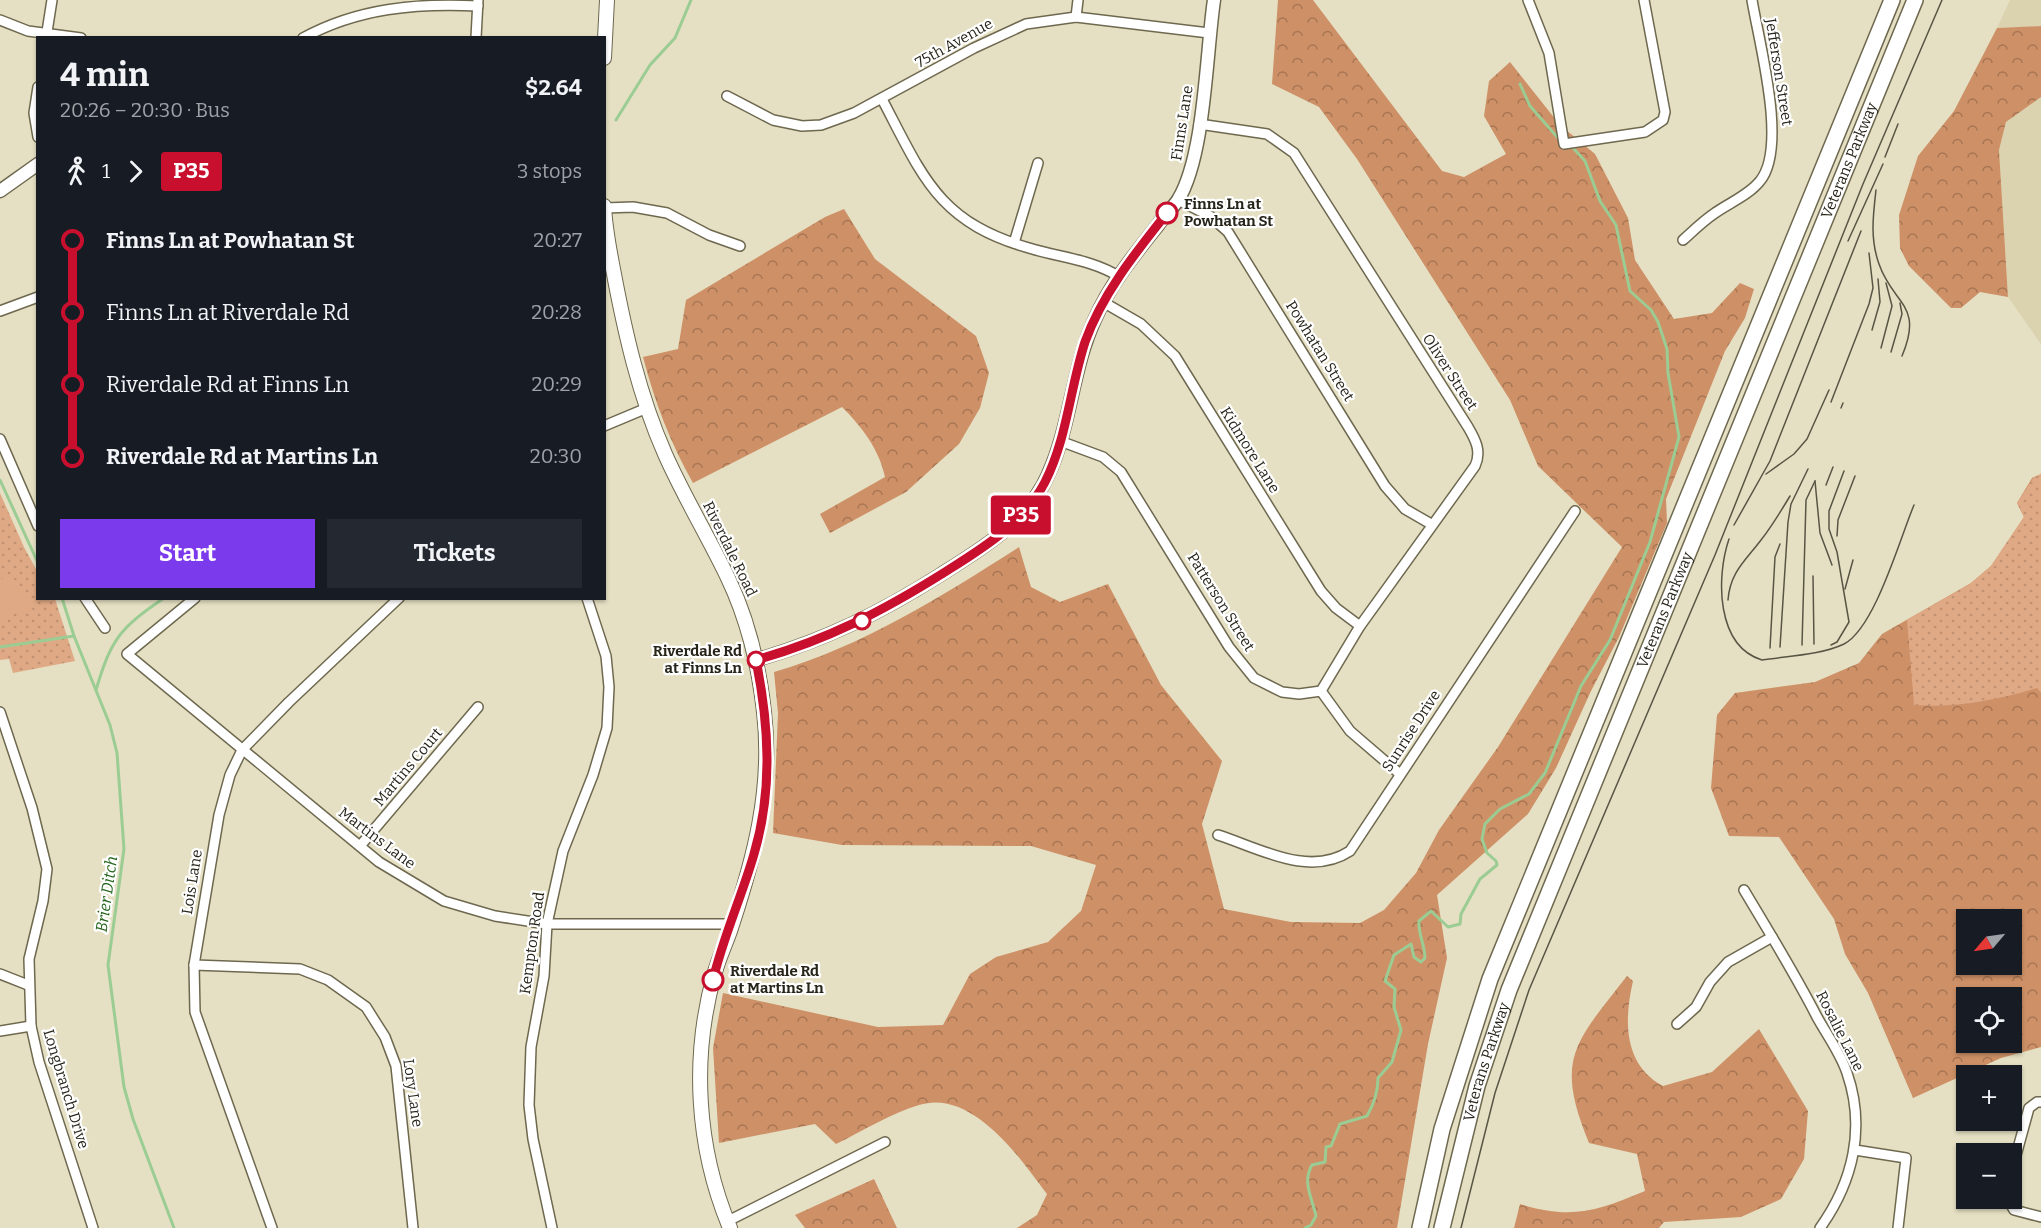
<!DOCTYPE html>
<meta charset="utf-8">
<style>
:root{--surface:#171b24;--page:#242831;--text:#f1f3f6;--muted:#9ea1a6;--accent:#7c3aed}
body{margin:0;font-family:Bitter,serif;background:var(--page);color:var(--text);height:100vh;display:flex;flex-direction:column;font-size:22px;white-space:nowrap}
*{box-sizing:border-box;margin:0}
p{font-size:20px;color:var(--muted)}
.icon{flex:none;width:33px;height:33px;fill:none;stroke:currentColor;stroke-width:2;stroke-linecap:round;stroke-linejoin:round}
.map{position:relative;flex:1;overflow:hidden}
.details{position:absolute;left:36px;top:36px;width:570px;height:564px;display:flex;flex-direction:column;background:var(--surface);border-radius:0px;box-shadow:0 2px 4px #0004}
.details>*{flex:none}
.badge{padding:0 12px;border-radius:4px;font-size:21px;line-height:39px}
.needle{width:39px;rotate:241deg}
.fabs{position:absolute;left:1956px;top:909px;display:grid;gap:12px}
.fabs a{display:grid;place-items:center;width:66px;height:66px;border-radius:0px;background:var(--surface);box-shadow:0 2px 4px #0004;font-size:30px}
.map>.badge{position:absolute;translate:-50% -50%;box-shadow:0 0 0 3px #fff}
.legs{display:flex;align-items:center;gap:9px;height:66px;padding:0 24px;font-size:20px}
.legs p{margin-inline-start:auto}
.headline{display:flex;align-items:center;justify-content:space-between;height:102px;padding:0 24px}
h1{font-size:33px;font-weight:700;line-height:45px}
.button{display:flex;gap:12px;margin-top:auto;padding:12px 24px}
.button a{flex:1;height:69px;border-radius:0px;background:var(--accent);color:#fff;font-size:24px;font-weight:700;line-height:69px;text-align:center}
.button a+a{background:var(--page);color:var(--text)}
ul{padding:0 24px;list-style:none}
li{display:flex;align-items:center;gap:21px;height:72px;font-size:22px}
li i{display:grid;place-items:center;width:9px;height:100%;margin:0 8px;background:currentColor}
li i::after{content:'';width:15px;height:15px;margin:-8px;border:4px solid;border-radius:50%;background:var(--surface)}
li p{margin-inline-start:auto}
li:first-child i{background:linear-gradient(#0000 50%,currentColor 0)}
li:last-child i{background:linear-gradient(currentColor 50%,#0000 0)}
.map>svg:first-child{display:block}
</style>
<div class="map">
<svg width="2041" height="1228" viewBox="0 0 2041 1228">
<defs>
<pattern id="forest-crowns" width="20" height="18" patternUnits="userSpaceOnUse" patternTransform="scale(1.5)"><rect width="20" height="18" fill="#ce9066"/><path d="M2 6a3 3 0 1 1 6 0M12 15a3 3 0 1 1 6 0" fill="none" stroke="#a77553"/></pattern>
<pattern id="park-dots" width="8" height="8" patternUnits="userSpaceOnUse" patternTransform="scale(1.5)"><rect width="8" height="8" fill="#e0a985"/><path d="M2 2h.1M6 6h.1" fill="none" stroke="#c09172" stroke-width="1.8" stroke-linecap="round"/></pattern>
</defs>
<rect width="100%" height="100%" fill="#e5e0c3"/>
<!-- built -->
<g fill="#dbd3af">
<polygon points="2010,0 2041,0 2041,26 1997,28"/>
<polygon points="2041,97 2041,344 2008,297 1999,150 2006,122"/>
</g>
<!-- forest -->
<g fill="url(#forest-crowns)" fill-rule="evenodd">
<path d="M1278,0H1313L1442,171L1464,177L1506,154L1484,116L1489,81L1510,62L1560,125L1595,154L1628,218L1635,260L1674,319L1712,313L1740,283L1754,289L1745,318L1725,351L1666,499L1667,523L1619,637L1591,691L1556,768L1528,814L1437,895L1447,958L1428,1044L1397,1228H1017L1037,1215L1047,1194C1020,1158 972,1088 919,1105C891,1113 863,1131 836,1144L815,1124L719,1143L713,1048L723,993L878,1027L943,1025L970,974L996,957L1048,942L1081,911L1096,865L1031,846L842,845L773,833L778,713L774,672C863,646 942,596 1019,547L1031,587L1060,602L1108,584L1161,685L1222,761L1202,824L1224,909L1291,922L1360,923L1384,910L1416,873L1439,830L1498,747L1622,547L1538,466L1510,400L1357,159L1319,107L1272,84Z"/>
<polygon points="2041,26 2041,97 2006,122 1999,150 2008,297 1980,292 1961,308 1951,308 1909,266 1900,248 1899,215 1918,156 1954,111 1997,28"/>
<path d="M844,209L875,259L976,336L989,373L980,408L959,444L906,492L830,533L820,514L885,477C879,449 862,427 842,407L693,483C670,442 655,403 643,357L678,349L686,300L825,217Z"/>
<path d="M2041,474V1047L2001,1058L1913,1098L1868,993L1845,954L1834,919L1779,837L1729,836L1711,788L1717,715L1735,693L1815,682L1859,663L1882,634L1971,583L1991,566L2024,517L2017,503L2032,478ZM1966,920H2012V964H1966ZM1966,998H2012V1042H1966Z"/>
<path d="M1627,976L1633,981C1624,1020 1623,1064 1663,1086L1712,1072L1759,1029L1808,1111L1804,1159L1781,1199L1741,1217L1664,1222L1659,1228H1514L1520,1204C1571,1220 1597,1211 1645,1191L1637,1154L1589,1143C1554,1058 1575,1043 1627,976Z"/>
<polygon points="874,1179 897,1228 805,1228 795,1215"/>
</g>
<!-- park -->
<g fill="url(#park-dots)">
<path d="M2041,474V693L2037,688C1997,700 1956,708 1914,705L1907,620L1971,583L1991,566L2024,517L2017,503L2034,477Z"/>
<polygon points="0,493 24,547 37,571 38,598 55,599 75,661 13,673 9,659 0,660"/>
</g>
<!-- pitch -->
<polygon fill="#e0a985" points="4,577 13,577 33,610 0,617 0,581"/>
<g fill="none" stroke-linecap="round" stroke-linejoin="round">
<!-- stream -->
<g stroke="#9bcc93" stroke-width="3">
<polyline points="1520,84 1530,106 1558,138"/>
<polyline points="616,120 650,65 675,38 691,0"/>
<polyline points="0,480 38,563"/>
<polyline points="62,598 74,636"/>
<polyline points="0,647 74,636 110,725 117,753 124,849 108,965 124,1087 133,1119 174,1228"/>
<path d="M96,690C111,639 120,628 164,598"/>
<path d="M1305,1228L1311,1225L1316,1216C1312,1198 1302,1182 1312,1165L1325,1162L1326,1147L1331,1146L1340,1124L1367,1116C1374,1104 1378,1092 1378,1078L1392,1062L1401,1030L1394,1007L1395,989L1385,981L1394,955L1411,944L1414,957L1421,962L1425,958C1425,945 1418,934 1419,921L1431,911L1448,927L1460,924L1461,914L1480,879L1497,865L1496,861L1487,853L1482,839L1485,824L1500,809L1529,794L1545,773L1581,686L1610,640L1650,542L1679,437L1668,373L1667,349L1658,322L1651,310L1630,291L1616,225L1600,201L1585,161L1574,149"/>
</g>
<defs>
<g id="minor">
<polyline points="1528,0 1549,53 1564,144 1645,132 1663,120 1665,112 1644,0"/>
<polyline points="1076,17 1078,0"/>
<polyline points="0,20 28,31 81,38"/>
<polyline points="46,38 52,0"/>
<path d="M303,38C358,8 416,3 478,6"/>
<polyline points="476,38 478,0"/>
<polyline points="38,87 34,113 38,137"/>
<polyline points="727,96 773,120 802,126 821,125 854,113 974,48 1026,24 1076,17 1209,33"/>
<path d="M882,99C923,177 938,222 1029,248C1061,258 1091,259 1120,277"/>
<path d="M1199,124L1267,134L1294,153L1468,427C1475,439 1482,451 1475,466L1360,626L1321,691"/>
<polyline points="1178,200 1210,216 1228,232 1385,486 1405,509 1431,524"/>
<polyline points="605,208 633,207 667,213 709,235 740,246"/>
<path d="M1683,240C1693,231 1703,221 1715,213C1729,203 1749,195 1760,181C1788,147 1759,43 1752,0"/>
<polyline points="1014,243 1038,163"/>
<polyline points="1103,302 1141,324 1175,356 1321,591 1336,608 1360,626"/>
<polyline points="0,311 38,297"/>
<polyline points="604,426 647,408"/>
<polyline points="0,439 38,526"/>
<polyline points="1060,441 1103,457 1121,472 1229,647 1254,678 1282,692 1299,694 1321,691"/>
<polyline points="85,598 105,628"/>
<polyline points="195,598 127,654 379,862 444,901 495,916 547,924 732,924"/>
<polyline points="1321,691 1350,731 1400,774"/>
<polyline points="0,712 32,808 47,869 43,901 29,959 31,1026 39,1062 93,1228"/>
<path d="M1218,835C1259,848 1309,878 1350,851L1575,511"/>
<polyline points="360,846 478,707"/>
<path d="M1744,890C1769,932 1795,974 1817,1017C1827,1035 1841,1054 1847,1073C1866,1128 1853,1182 1820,1228"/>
<polyline points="194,965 300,969 328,980 366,1007 385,1037 396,1066 413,1228"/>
<polyline points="0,974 28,985"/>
<polyline points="1677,1024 1696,1007 1710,982 1728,962 1772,937"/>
<polyline points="0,1031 31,1026"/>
<polyline points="1855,1150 1906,1158 1898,1228"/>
<polyline points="2012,1170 2029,1108 2037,1102 2041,1102"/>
<polyline points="2007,1198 2014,1210 2041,1217"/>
<polyline points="728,1221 885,1142"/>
<polyline points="272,1228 195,1012 194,965 219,815 230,775 242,750 289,702 399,598"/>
<polyline points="552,1228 533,1139 529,1105 531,1047 544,976 547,924 563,851 593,775 607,728 609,687 606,656 587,598"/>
</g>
<g id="tertiary">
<polyline points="0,191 38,164"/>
<path d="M756,660C825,640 880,613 940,575C983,548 1027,522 1048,475C1071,425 1072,368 1095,319C1110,284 1135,254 1158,225C1164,216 1172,209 1178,200C1205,156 1206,54 1214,0"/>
</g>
<g id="secondary">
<polyline points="604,58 607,0"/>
<path d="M604,206C605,228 609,248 613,269C625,333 639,395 665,454C684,497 708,536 728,578C748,620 759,666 764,712C773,789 754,859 730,931C725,945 719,958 715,972C691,1056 696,1147 730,1228"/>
</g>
<g id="primary">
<polyline points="1420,1228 1442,1129 1490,979 1892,0"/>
<path id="s1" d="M1442,1228L1477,1086L1509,990L1915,0"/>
</g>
</defs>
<!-- minor casing -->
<use href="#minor" stroke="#6e684f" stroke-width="12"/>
<!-- tertiary casing -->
<use href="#tertiary" stroke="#6e684f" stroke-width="15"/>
<!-- secondary casing -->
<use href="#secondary" stroke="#6e684f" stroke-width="16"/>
<!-- primary casing -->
<use href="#primary" stroke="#6e684f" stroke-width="18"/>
<!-- minor -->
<use href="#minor" stroke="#fff" stroke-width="9"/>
<!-- tertiary -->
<use href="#tertiary" stroke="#fff" stroke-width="12"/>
<!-- secondary -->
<use href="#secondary" stroke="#fff" stroke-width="14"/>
<!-- primary -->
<use href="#primary" stroke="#fff" stroke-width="15"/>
<!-- tram -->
<g stroke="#585545" stroke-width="1.5">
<polyline points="1885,157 1898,124"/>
<path d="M1876,190C1873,216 1870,239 1879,264C1893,305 1924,304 1902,356"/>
<polyline points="1848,241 1883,164"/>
<polyline points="1872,330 1880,302 1878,279"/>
<polyline points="1881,348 1892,306 1886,283"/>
<polyline points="1891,352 1902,314 1900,303"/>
<polyline points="1831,402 1869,304 1873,288 1869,253"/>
<polyline points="1841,408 1843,403"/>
<polyline points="1766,474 1794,454 1807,439 1829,390"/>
<polyline points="1815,481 1820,533 1832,565"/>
<polyline points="1826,485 1833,467"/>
<polyline points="1734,525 1770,461 1861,231"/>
<polyline points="1837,536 1838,520 1855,476"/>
<path d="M1729,539C1716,577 1716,646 1762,660C1788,656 1821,655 1844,644C1875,628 1900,538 1914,505"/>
<polyline points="1813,576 1814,644"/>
<polyline points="1845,589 1853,560"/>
<path d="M1728,600C1730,572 1746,560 1761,540C1772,526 1781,511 1790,496"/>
<polyline points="1802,645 1806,500 1815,481"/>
<polyline points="1831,645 1837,642 1849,622 1837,552 1829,529 1829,511 1844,471"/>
<polyline points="1780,647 1788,522 1791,504 1808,469"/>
<polyline points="1770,648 1775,557 1780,544"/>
<polyline points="1461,1228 1495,1093 1529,990 1715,555 1863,184 1942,0"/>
</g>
</g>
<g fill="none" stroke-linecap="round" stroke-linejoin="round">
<defs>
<path id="line-1" d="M713,980C723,937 742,896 754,854C773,790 769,725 756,660C827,640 883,611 945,572C983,548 1023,524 1045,482C1067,439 1070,388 1085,342C1102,294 1136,252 1167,213"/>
</defs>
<!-- line-1 casing -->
<use href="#line-1" stroke="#fff" stroke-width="14"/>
<!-- line-1 -->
<use href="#line-1" stroke="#c8102e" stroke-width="9"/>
</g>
<!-- markers -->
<g fill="#fff" stroke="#c8102e" stroke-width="3">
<circle cx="1167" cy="213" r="10"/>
<circle cx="862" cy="621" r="8"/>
<circle cx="756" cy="660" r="8"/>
<circle cx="713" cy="980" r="10"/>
</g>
<g text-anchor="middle" stroke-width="4.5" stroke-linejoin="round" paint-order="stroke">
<!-- street labels -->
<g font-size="15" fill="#27251a" stroke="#fff">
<text transform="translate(954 43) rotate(-29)" y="5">75th Avenue</text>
<text transform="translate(1779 72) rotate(81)" y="5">Jefferson Street</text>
<text transform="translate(1182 123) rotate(-81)" y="5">Finns Lane</text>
<text dy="5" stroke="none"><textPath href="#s1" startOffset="1144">Veterans Parkway</textPath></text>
<text transform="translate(1320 351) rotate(58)" y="5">Powhatan Street</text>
<text transform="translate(1450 372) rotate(57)" y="5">Oliver Street</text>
<text transform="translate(1250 450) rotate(58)" y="5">Kidmore Lane</text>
<text transform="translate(730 549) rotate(64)" y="5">Riverdale Road</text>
<text transform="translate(1221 602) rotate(58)" y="5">Patterson Street</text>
<text dy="5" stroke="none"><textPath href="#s1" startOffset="658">Veterans Parkway</textPath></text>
<text transform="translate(1411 731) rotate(-57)" y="5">Sunrise Drive</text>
<text transform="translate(408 767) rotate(-50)" y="5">Martins Court</text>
<text transform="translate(377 838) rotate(37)" y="5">Martins Lane</text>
<text transform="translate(192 882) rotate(-81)" y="5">Lois Lane</text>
<text transform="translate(532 943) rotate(-82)" y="5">Kempton Road</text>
<text transform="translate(1840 1031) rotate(63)" y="5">Rosalie Lane</text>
<text dy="5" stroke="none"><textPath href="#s1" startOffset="172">Veterans Parkway</textPath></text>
<text transform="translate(66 1089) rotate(73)" y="5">Longbranch Drive</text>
<text transform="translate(413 1093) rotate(82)" y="5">Lory Lane</text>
</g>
<!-- stop labels -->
<g font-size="15" font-weight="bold" fill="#27251a" stroke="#fff" text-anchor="start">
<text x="1184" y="209">Finns Ln at<tspan x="1184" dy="17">Powhatan St</tspan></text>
<text x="742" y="656" text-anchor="end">Riverdale Rd<tspan x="742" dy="17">at Finns Ln</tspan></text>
<text x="730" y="976">Riverdale Rd<tspan x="730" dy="17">at Martins Ln</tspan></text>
</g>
<!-- water labels -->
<g font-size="16" font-style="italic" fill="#25651c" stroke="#fff">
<text transform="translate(106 894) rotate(-82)" y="6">Brier Ditch</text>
</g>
</g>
</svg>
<div class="fabs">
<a><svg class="needle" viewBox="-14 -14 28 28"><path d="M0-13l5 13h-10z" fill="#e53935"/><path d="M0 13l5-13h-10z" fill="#9ea1a6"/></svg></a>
<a><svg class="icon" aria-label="locate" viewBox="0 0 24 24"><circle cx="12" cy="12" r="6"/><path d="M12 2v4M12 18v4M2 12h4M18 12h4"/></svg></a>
<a>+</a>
<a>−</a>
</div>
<b class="badge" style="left:1021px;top:515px;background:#c8102e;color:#fff">P35</b>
<section class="details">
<div class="headline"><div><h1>4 min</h1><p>20:26 – 20:30 · Bus</p></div><b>$2.64</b></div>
<div class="legs"><svg class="icon" aria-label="walk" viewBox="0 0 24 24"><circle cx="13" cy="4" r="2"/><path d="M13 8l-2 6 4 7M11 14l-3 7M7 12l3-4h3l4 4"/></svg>1<svg class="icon" aria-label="forward" viewBox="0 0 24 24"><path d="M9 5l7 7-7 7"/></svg><b class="badge" style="background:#c8102e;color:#fff">P35</b><p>3 stops</p></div>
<ul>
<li><i style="color:#c8102e"></i><b>Finns Ln at Powhatan St</b><p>20:27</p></li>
<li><i style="color:#c8102e"></i><span>Finns Ln at Riverdale Rd</span><p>20:28</p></li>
<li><i style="color:#c8102e"></i><span>Riverdale Rd at Finns Ln</span><p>20:29</p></li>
<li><i style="color:#c8102e"></i><b>Riverdale Rd at Martins Ln</b><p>20:30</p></li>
</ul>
<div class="button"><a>Start</a><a>Tickets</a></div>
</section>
</div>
